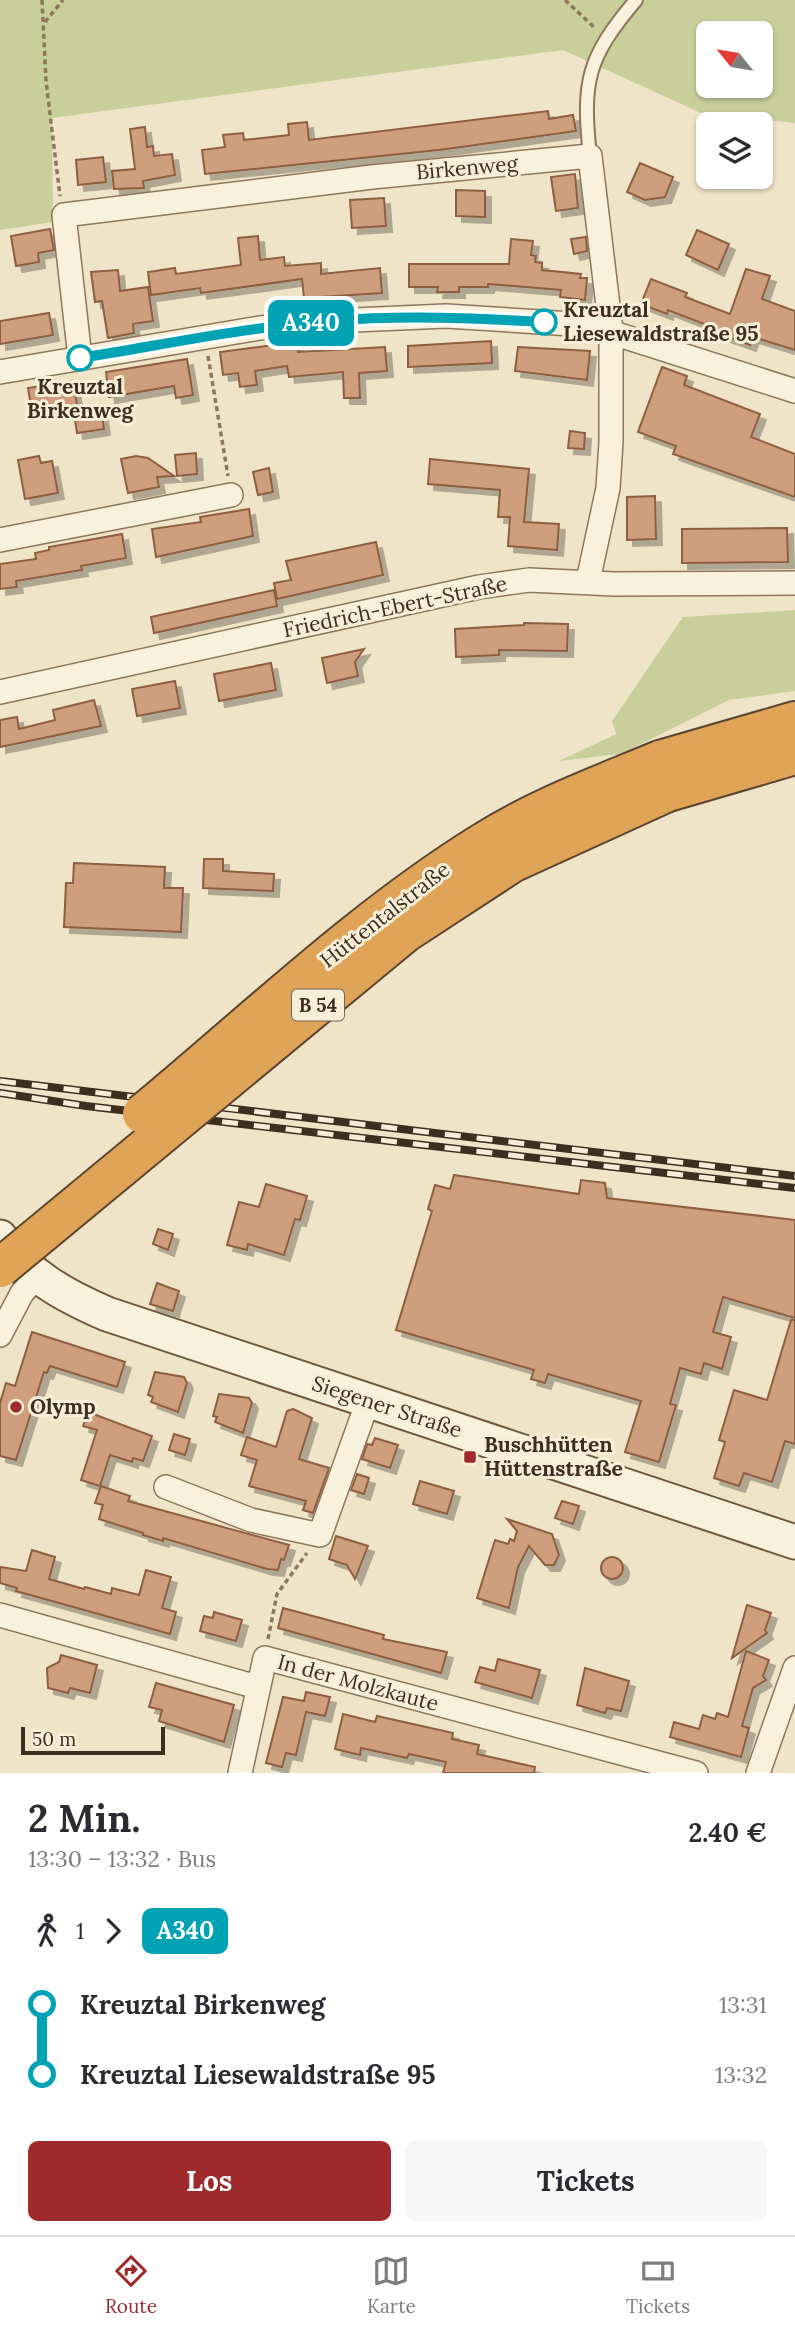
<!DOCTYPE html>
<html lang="de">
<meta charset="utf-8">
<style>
:root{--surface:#fff;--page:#f7f7f7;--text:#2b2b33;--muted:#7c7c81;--line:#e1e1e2;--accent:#9e2a2b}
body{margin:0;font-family:Lora,serif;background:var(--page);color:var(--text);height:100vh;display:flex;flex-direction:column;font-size:26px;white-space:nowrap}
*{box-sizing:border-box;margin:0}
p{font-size:23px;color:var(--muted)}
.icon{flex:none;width:38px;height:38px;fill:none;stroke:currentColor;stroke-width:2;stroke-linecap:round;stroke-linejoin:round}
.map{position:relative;height:1773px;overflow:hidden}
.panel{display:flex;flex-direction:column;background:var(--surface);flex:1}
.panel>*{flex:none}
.badge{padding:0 14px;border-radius:10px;font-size:24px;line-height:46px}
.needle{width:46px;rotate:300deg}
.controls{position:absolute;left:696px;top:21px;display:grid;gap:14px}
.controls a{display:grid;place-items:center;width:77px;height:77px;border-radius:10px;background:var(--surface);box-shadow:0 2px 5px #0004;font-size:35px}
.scale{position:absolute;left:21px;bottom:18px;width:144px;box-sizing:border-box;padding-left:7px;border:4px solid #3d2e20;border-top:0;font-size:19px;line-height:24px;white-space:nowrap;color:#3d2e20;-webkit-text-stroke:5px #f7eed8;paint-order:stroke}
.map>.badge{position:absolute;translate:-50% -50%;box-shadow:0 0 0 4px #fff}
.legs{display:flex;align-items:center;gap:10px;height:77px;padding:0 28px;font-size:23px}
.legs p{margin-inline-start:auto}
.head{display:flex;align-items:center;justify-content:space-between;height:119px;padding:0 28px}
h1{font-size:38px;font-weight:700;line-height:52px}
.cta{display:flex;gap:14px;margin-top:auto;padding:14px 28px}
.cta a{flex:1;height:80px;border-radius:10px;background:var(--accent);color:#fff;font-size:28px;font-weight:700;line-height:80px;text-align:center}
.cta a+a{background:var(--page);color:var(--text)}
ul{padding:0 28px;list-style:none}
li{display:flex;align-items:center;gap:24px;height:70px;font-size:26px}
li i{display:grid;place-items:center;width:10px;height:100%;margin:0 9px;background:currentColor}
li i::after{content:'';width:18px;height:18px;margin:-9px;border:5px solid;border-radius:50%;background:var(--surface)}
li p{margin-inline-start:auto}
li:first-child i{background:linear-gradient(#0000 50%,currentColor 0)}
li:last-child i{background:linear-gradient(currentColor 50%,#0000 0)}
.menu{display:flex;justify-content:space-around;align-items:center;height:98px;border-top:2px solid var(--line);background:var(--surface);font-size:19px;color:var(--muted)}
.menu a{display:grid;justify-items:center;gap:4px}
.menu .active{color:var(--accent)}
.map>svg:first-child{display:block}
</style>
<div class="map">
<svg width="795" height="1773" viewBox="0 0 795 1773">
<defs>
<filter id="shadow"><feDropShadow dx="6" dy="6" stdDeviation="0" flood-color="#0004"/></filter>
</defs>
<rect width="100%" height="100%" fill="#f0e4c8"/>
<!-- green -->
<g fill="#c9cf9b" fill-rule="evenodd">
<path d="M0,0H795V123L701,113L563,50L52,118L53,222L0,230ZM709,33H761V86H709Z"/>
<polygon points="795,610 795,691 729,700 621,754 559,761 616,734 612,721 683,617"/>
</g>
<!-- building -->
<g fill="#cf9f7d" stroke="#8d5f41" stroke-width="2" filter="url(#shadow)">
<polygon points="548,111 549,119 573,115 576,131 439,150 205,174 202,150 225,147 223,135 243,133 244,140 289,135 288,124 307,122 309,140"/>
<polygon points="145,127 147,147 153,146 154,156 172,154 175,175 143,181 144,188 114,189 112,171 135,169 130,129"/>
<polygon points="103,157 106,182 78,185 76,160"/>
<polygon points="640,163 673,177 665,197 645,200 627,192"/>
<polygon points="575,174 578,208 556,211 551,177"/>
<polygon points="456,190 485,191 485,217 456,216"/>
<polygon points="384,198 386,226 352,228 350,200"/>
<polygon points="50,229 54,250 38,253 39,262 16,266 11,236"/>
<polygon points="697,230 729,244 718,270 686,255"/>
<polygon points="258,236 260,260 284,257 285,266 321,263 321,274 380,268 382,293 304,298 302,279 201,293 200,288 151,295 148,272 175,268 176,274 241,265 238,238"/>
<polygon points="586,237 587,251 574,254 571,239"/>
<polygon points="511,239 533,241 531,255 536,256 535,262 542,263 542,270 581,274 580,278 587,278 585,300 560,297 561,290 488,284 488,287 459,287 459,292 437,292 438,287 409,287 409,264 509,264"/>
<polygon points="746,269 770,276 762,299 795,311 795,350 753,337 750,345 710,331 712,327 668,310 667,314 641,304 651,279 687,293 685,297 730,314"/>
<polygon points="118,270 120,291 148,287 153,321 133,324 134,333 108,338 102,301 95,302 91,272"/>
<polygon points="49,313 53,335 0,344 0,321"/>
<polygon points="491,341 492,363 408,367 408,346"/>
<polygon points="297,342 298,352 385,347 387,371 359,373 360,398 344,398 343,372 289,377 287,366 255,371 257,385 240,387 238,373 223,375 220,352"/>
<polygon points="518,347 590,351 587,380 515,371"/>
<polygon points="187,359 193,395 176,398 174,386 109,397 106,372"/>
<polygon points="662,367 687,376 684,385 760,414 751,437 795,454 795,497 673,454 676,446 638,432"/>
<polygon points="73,381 77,405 32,412 28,388"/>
<polygon points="101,408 104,429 77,433 74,413"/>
<polygon points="570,431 585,433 584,449 568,448"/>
<polygon points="196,453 197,474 177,476 175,455"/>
<polygon points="39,456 41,463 52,461 58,493 25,499 18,460"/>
<polygon points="136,456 148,458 174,476 157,477 159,487 128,493 121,459"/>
<polygon points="430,459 529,469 524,522 559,524 557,550 508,546 510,517 498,517 500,490 428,484"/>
<polygon points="269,468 273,492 258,495 253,472"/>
<polygon points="655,496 656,539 627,540 627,497"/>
<polygon points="249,509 253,536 156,557 152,529 201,522 200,517"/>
<polygon points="787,528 788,562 682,563 682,529"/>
<polygon points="122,534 126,558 81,566 82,570 16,581 17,587 0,589 0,564 36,559 35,553 49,550 49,547"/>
<polygon points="376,542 383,575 277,599 274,583 291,580 286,561"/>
<polygon points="274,590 277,606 154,633 151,617"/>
<polygon points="524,623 568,624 567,651 499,650 499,655 456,657 455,629 524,625"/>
<polygon points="364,649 355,662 358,676 327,683 322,658"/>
<polygon points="271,663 276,690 219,701 214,674"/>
<polygon points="175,681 180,708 137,716 132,689"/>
<polygon points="94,700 101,726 0,747 0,720 17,717 19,729 55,720 53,710"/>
<polygon points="204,859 223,859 223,871 274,874 273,891 203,888"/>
<polygon points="74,863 165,867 164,888 183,888 181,932 64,927 66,883 73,883"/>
<polygon points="454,1175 579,1194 581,1180 605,1183 607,1198 795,1220 795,1318 723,1297 713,1332 731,1337 722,1369 704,1363 701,1374 680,1368 670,1404 676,1405 659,1462 625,1452 641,1401 548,1374 545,1383 531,1379 534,1370 396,1330 432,1211 428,1209 435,1185 450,1189"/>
<polygon points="266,1184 307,1196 300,1220 295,1219 284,1255 248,1244 247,1250 227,1245 239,1202 259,1207"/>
<polygon points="158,1229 173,1234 168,1250 153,1244"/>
<polygon points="157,1283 179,1291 173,1311 150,1304"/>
<polygon points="791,1320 795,1320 795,1444 785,1441 772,1482 744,1473 739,1486 714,1478 725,1442 719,1440 734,1390 767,1400"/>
<polygon points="32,1332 125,1362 117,1387 50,1366 47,1373 44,1372 16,1460 0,1456 0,1403 6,1383 15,1386"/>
<polygon points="155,1372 184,1377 187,1383 178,1412 151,1402 153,1397 148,1395"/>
<polygon points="219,1394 249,1398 252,1403 243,1433 215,1422 217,1417 213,1416"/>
<polygon points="293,1409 312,1418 299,1459 329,1468 313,1513 303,1510 306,1501 249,1486 257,1460 241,1455 247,1437 276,1447 287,1411"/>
<polygon points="88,1412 152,1436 143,1461 133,1458 132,1462 110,1455 100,1486 81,1480 97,1430 83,1426"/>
<polygon points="174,1434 190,1439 185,1455 169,1450"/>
<polygon points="375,1438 398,1445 390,1468 362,1459 367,1444 372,1445"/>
<polygon points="357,1474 369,1478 364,1494 351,1490"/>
<polygon points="420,1481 454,1491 447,1514 413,1504"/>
<polygon points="101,1486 130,1496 128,1501 289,1545 284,1560 281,1559 278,1570 267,1569 163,1538 163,1541 143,1535 143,1533 99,1519 103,1505 95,1503"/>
<polygon points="562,1501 579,1506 573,1524 555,1518"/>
<polygon points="507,1519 552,1534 559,1555 554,1565 545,1565 529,1546 518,1567 509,1608 477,1598 495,1540 508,1544 510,1539 514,1541 517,1531"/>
<polygon points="336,1536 368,1546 355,1579 347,1565 329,1559"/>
<polygon points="32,1550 55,1557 49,1579 84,1589 85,1587 111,1594 112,1588 139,1595 146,1570 171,1577 162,1608 176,1612 170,1634 16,1591 17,1588 0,1583 0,1567 26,1571"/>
<circle cx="612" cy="1568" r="11"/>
<polygon points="747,1605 771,1613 765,1630 767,1633 732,1658"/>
<polygon points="283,1608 384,1635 383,1639 447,1652 441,1673 278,1628"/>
<polygon points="214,1612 242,1620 236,1641 200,1631 204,1616 213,1618"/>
<polygon points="746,1651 769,1660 763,1676 766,1680 753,1688 742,1726 749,1728 741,1757 670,1737 674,1722 699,1729 703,1715 715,1719 717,1713 728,1717"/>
<polygon points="61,1655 97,1665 90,1693 70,1688 68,1693 48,1688 47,1668 59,1662"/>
<polygon points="498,1659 540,1670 532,1698 475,1682 480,1667 495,1671"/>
<polygon points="585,1668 629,1681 621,1711 607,1708 605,1713 577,1705"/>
<polygon points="156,1683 234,1705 224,1742 159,1721 162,1710 149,1707"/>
<polygon points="306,1692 330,1697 325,1716 306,1712 296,1755 286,1753 282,1767 266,1763 283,1697 304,1701"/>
<polygon points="343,1714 375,1722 377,1716 453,1733 452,1739 479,1745 477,1754 535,1767 534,1773 443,1773 446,1762 409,1754 407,1758 361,1748 360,1755 335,1749"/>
</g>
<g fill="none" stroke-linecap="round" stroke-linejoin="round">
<defs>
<path id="lane" d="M590,156C582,81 587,58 636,0"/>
<g id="street">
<polyline points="80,358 64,215 372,177 590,156 611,331 611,442 608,488 588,581"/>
<polyline points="0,372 260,328 331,321 446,316 588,325 795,391"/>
<polyline points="0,540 231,495"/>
<polyline points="0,692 479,587 529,580 614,584 795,583"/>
<polyline points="0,1335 22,1293 37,1277"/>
<polyline points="166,1487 251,1520 320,1535 368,1401"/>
<polyline points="0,1615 257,1687"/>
<polyline points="240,1773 265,1658 696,1773"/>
<polyline points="758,1773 795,1668"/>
</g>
<path id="secondary" d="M0,1237C29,1276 63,1295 107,1314L795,1542"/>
<g id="highway">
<polyline points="660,760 795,721"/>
<polyline points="668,792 795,755"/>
</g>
</defs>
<!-- lane casing -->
<use href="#lane" stroke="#8d765c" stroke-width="16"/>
<!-- street casing -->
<use href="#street" stroke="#8d765c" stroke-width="26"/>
<!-- secondary casing -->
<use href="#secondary" stroke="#6f573f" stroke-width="37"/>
<!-- highway casing -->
<use href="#highway" stroke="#5b4430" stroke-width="42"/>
<!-- path -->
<g stroke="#8d765c" stroke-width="3.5" stroke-dasharray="5 3.5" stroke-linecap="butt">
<polyline points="42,0 46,81 60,196"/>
<polyline points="565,0 596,29"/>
<polyline points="45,22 63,0"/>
<polyline points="208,356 228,476"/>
<polyline points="268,1639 277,1594 307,1553"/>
</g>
<!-- lane -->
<use href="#lane" stroke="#faf1dc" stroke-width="12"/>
<!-- street -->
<use href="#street" stroke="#faf1dc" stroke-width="23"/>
<!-- secondary -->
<use href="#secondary" stroke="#faf1dc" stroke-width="33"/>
<!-- highway -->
<use href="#highway" stroke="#e0a458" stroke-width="38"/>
<defs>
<g id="rail">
<polyline points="0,1081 795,1176"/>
<polyline points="0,1093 86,1106 795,1188"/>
</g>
</defs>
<!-- rail casing -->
<use href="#rail" stroke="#3d2e20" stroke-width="8"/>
<!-- rail -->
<use href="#rail" stroke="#f7eed8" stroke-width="5" stroke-dasharray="16" stroke-linecap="butt"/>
<defs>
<g id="highway-bridge">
<path d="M142,1114C252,1023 361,918 482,843C537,808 600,785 660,760"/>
<polyline points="0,1268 405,933 512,863 668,792"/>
</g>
</defs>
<!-- highway-bridge casing -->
<use href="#highway-bridge" stroke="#5b4430" stroke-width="42" stroke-linecap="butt"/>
<!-- highway-bridge -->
<use href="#highway-bridge" stroke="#e0a458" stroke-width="38"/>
</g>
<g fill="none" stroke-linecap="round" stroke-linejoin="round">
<defs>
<path id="line-1" d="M80,358C163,345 246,327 330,321C401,315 472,318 544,322"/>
</defs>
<!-- line-1 casing -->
<use href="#line-1" stroke="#fff" stroke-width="16"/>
<!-- line-1 -->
<use href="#line-1" stroke="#00a3b4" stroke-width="10"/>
</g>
<!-- markers -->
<g fill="#fff" stroke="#00a3b4" stroke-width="3.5">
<circle cx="544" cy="322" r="12"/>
<circle cx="80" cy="358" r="12"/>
</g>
<g fill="#9e2a2b" stroke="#f7eed8" stroke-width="2.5">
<circle cx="16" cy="1407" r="7"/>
<rect x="463" y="1450" width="14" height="14" rx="3.5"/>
</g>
<g text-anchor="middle" stroke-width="6" stroke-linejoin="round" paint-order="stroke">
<!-- shield labels -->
<rect fill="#f7eed8" stroke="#756857" stroke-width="2" x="292" y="989.5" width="52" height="31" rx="5"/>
<g font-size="19" font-weight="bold" fill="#3d2e20">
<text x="318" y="1012">B 54</text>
</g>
<!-- street labels -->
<g font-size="21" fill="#3d2e20" stroke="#f7eed8">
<text transform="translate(467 168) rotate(-5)" y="7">Birkenweg</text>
<text transform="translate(395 607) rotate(-12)" y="7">Friedrich-Ebert-Straße</text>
<text transform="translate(385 915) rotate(-38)" y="7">Hüttentalstraße</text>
<text transform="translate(387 1407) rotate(18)" y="7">Siegener Straße</text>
<text transform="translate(358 1683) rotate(15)" y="7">In der Molzkaute</text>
</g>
<!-- stop labels -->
<g font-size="21" font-weight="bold" fill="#3d2e20" stroke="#f7eed8" text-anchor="start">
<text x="563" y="317">Kreuztal<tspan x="563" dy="24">Liesewaldstraße 95</tspan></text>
<text x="80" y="394" text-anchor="middle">Kreuztal<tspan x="80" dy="24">Birkenweg</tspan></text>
</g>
<!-- poi labels -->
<g font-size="21" font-weight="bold" fill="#3d2e20" stroke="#f7eed8" text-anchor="start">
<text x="30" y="1414">Olymp</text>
<text x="484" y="1452">Buschhütten<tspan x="484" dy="24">Hüttenstraße</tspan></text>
</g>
</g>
</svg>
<div class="controls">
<a><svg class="needle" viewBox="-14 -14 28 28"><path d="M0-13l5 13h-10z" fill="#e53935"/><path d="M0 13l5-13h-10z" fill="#7c7c81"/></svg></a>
<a><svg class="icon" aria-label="layers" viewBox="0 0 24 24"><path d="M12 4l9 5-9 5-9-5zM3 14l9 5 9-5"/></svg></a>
</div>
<div class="scale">50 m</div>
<b class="badge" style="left:311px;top:323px;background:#00a3b4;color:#fff">A340</b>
</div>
<section class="panel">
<div class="head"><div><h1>2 Min.</h1><p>13:30 – 13:32 · Bus</p></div><b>2.40 €</b></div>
<div class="legs"><svg class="icon" aria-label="walk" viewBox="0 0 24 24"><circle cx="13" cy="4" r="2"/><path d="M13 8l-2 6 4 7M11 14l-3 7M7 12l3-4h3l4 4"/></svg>1<svg class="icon" aria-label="forward" viewBox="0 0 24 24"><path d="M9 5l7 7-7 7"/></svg><b class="badge" style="background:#00a3b4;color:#fff">A340</b></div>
<ul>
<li><i style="color:#00a3b4"></i><b>Kreuztal Birkenweg</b><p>13:31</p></li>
<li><i style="color:#00a3b4"></i><b>Kreuztal Liesewaldstraße 95</b><p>13:32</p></li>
</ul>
<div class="cta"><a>Los</a><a>Tickets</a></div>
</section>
<nav class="menu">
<a class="active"><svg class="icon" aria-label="directions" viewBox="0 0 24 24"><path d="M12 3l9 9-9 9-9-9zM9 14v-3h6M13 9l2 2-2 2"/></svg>Route</a>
<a><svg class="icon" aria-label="map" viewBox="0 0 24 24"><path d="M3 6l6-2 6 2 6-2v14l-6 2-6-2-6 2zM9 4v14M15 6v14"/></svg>Karte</a>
<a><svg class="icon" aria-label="tickets" viewBox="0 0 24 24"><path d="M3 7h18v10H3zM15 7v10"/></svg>Tickets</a>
</nav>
